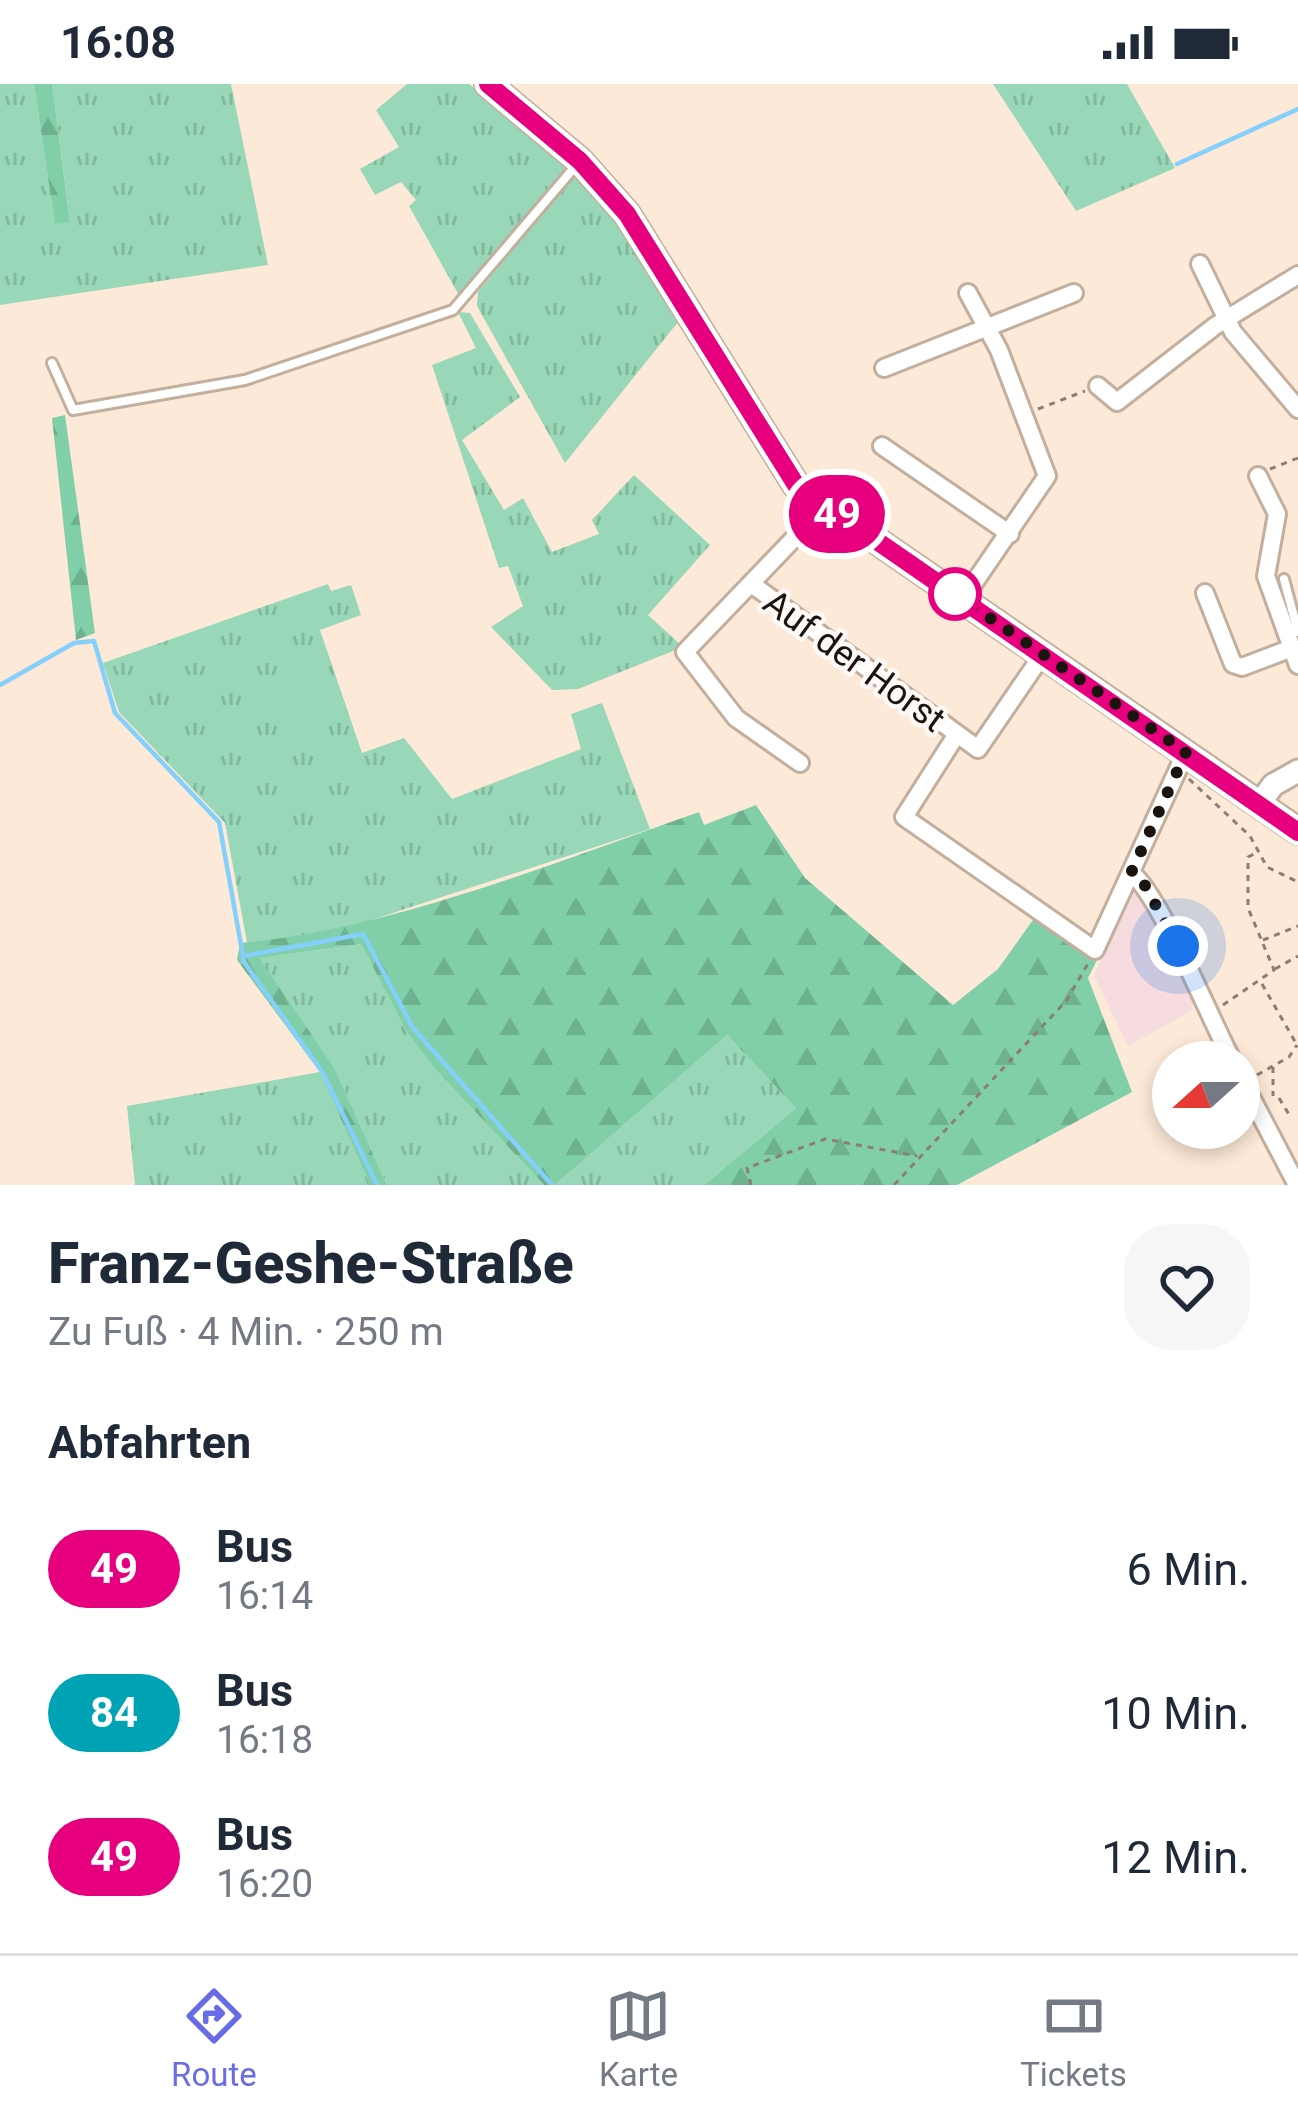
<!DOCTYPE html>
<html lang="de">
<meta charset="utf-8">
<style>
:root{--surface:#fff;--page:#f6f6f7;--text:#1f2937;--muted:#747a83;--line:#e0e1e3;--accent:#686de6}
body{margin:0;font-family:Roboto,sans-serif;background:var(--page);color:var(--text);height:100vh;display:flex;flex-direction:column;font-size:45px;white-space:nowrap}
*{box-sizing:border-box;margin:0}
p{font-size:39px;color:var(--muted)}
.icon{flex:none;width:66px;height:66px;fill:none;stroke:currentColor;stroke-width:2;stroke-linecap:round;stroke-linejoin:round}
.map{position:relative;height:1101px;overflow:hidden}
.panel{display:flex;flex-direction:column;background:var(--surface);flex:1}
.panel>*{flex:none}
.badge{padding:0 24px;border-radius:39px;font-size:42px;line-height:78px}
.needle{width:78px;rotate:249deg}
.controls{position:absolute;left:1152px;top:957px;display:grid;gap:24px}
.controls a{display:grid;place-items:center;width:108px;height:108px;border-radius:50%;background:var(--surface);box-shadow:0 6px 18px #0003;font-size:60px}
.you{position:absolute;width:60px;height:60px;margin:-30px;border:9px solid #fff;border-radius:50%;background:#1a73e8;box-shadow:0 0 0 18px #1a73e833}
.map>.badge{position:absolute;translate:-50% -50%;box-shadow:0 0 0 6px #fff}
h2{padding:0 48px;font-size:45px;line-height:108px}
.round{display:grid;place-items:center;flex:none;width:126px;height:126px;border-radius:48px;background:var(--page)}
.summary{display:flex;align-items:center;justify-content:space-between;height:204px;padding:0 48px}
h1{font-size:57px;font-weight:800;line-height:90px}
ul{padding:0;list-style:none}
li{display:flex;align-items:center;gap:36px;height:144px;padding:0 48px}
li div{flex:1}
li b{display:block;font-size:45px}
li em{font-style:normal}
li .badge{min-width:132px;font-weight:700;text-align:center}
.status{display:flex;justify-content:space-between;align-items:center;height:84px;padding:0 60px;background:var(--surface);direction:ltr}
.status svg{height:33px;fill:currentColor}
.tabs{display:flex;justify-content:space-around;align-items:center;height:168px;border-top:3px solid var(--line);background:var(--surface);font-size:33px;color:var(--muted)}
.tabs a{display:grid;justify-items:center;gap:6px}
.tabs .on{color:var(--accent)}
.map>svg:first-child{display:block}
</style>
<div class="status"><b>16:08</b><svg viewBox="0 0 49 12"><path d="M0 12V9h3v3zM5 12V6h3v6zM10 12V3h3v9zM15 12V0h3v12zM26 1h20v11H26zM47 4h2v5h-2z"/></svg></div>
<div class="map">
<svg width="1298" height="1101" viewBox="0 0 1298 1101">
<defs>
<pattern id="grass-tufts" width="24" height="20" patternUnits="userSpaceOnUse" patternTransform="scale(3)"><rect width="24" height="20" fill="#98d7b7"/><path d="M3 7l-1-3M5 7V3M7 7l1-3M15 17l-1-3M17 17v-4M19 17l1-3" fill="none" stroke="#82b89c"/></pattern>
<pattern id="forest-firs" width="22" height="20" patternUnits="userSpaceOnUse" patternTransform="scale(3)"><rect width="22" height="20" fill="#80cfa8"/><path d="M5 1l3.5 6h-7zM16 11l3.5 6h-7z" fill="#6eb18f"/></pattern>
</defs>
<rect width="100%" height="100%" fill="#fde9d7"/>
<!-- education -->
<polygon fill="#f6dbdf" points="1136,802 1173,865 1193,918 1191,927 1128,962 1094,891"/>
<!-- grass -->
<g fill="url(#grass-tufts)">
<polygon points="0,0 34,0 55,139 70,137 52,0 231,0 268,181 0,221"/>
<polygon points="407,0 469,0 564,80 564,87 460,213 409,122 416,116 401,98 375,111 360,85 399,63 376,26"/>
<polygon points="993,0 1127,0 1175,84 1076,127"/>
<polygon points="577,87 621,139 678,238 565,379 477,222 478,208"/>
<polygon points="458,228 470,229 520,313 462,356 504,426 523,414 552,468 599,450 592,436 634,391 710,461 648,531 683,563 578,605 552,606 491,543 523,522 508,482 499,484 432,281 476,264"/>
<polygon points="328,500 331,507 351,501 361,531 320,546 362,669 404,654 452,715 581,665 571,630 602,619 650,745 353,842 267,859 247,858 225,739 119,628 103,579"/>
<polygon points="361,860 406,947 435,985 544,1101 387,1101 334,983 258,874"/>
<polygon points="727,951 796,1024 704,1101 555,1101"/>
<polygon points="320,988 370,1101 135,1101 127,1022"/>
</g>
<!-- forest -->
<g fill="url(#forest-firs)">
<polygon points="34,0 52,0 70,138 55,140"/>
<polygon points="65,331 95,549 76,556 52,334"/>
<path d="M756,721L805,794L953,921L998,885L1035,833L1098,874L1088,894L1132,1008L957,1101H704L796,1024L727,951L555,1101H544L435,985L406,947L361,860L259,874L334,983L387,1101H370L320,988L237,876L240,859C385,847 559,777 699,728L704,741Z"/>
</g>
<!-- pitch -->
<polygon fill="#98d7b7" points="335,593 349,631 284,655 270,617"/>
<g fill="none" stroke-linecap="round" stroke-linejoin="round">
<!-- stream -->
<g stroke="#85cffb" stroke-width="4.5">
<polyline points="588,69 624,109"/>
<polyline points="1177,80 1298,25"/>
<polyline points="0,601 74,559 94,557 115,629 219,738 244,878 323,989 377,1101"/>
<polyline points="244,872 363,850 413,944 552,1101"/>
</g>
<defs>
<g id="service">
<polyline points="52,279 73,326 245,296 453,226 579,78"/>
<polyline points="1284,495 1298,548"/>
</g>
<g id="minor">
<polyline points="1200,180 1233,248 1298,325"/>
<polyline points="884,284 1074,209"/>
<polyline points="1098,302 1117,318 1215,242 1298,191"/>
<polyline points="882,362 1010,450"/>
<polyline points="1258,392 1277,430 1266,492 1298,581"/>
<polyline points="753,501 978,665 1043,570"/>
<polyline points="1205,509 1233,580 1242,583 1292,564"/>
<polyline points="963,515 1047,392 999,266 968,209"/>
<polyline points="957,650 904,733 1095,866 1186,668"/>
<polyline points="800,679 736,634 685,568 825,422"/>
<path d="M1131,789C1158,807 1212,939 1233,978"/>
<polyline points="1239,990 1297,1101"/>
</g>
<polyline id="tertiary" points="1260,719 1273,701 1298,687"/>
<polyline id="secondary" points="488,0 580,77 627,130 796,401 1298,747"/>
</defs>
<!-- service casing -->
<use href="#service" stroke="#c2af9e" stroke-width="14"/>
<!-- minor casing -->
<use href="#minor" stroke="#c2af9e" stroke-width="22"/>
<!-- tertiary casing -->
<use href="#tertiary" stroke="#c2af9e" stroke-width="27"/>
<!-- secondary casing -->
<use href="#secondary" stroke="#c2af9e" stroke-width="30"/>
<!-- path -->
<g stroke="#8b7e72" stroke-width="3" stroke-dasharray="6 6" stroke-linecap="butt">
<polyline points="1038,325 1085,307"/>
<polyline points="1270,385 1298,374"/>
<polyline points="1189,695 1250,752 1267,783 1298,798"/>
<polyline points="1263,856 1298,842"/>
<polyline points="1275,885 1298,872"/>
<polyline points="1262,900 1297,961"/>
<polyline points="1223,921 1274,886 1248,824 1248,773 1256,769"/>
<polyline points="1273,983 1273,1012"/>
<polyline points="1257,991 1289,973 1297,961"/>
<polyline points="1279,1014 1290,1032"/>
<polyline points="751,1101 747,1084 825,1055 917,1072"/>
<polyline points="894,1101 1066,917 1089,878"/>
</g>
<!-- service -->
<use href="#service" stroke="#fff" stroke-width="8"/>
<!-- minor -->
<use href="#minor" stroke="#fff" stroke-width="16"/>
<!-- tertiary -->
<use href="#tertiary" stroke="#fff" stroke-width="21"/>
<!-- secondary -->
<use href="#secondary" stroke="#fce1d3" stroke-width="24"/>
</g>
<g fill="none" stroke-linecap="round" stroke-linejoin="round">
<defs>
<polyline id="line" points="488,0 580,77 627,130 796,401 1298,748"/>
</defs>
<!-- line casing -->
<use href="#line" stroke="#fff" stroke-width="27"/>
<!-- line -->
<use href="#line" stroke="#e6007e" stroke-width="18"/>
<!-- walk -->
<polyline stroke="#1b140e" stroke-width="12" stroke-dasharray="0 21.6" points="955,510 1186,668 1131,789 1142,796 1178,862"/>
</g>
<!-- markers -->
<circle fill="#fff" stroke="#e6007e" stroke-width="6" cx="955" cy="510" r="24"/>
<g text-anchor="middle" stroke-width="9" stroke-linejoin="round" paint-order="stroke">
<!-- street labels -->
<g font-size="36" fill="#1b140e" stroke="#fdf9f6">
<text transform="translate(855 576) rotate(36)" y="13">Auf der Horst</text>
</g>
</g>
</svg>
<div class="controls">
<a><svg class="needle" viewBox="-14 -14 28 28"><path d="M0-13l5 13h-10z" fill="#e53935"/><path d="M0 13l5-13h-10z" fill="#747a83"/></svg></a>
</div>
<div class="you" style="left:1178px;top:862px"></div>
<b class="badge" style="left:837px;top:430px;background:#e6007e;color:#fff">49</b>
</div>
<section class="panel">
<div class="summary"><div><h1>Franz-Geshe-Straße</h1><p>Zu Fuß · 4 Min. · 250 m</p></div><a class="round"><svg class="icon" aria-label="heart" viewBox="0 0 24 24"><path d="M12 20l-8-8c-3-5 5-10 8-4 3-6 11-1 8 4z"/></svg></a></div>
<h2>Abfahrten</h2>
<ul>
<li><span class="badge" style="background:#e6007e;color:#fff">49</span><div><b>Bus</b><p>16:14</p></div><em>6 Min.</em></li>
<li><span class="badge" style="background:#00a3b4;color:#fff">84</span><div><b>Bus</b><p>16:18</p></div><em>10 Min.</em></li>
<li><span class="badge" style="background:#e6007e;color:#fff">49</span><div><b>Bus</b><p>16:20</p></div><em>12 Min.</em></li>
</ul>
</section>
<nav class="tabs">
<a class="on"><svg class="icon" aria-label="directions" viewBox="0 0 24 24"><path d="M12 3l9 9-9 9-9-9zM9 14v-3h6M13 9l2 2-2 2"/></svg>Route</a>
<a><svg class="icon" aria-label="map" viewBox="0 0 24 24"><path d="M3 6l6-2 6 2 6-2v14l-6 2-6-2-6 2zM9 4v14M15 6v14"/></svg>Karte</a>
<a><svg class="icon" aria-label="tickets" viewBox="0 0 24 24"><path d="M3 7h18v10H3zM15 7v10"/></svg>Tickets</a>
</nav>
